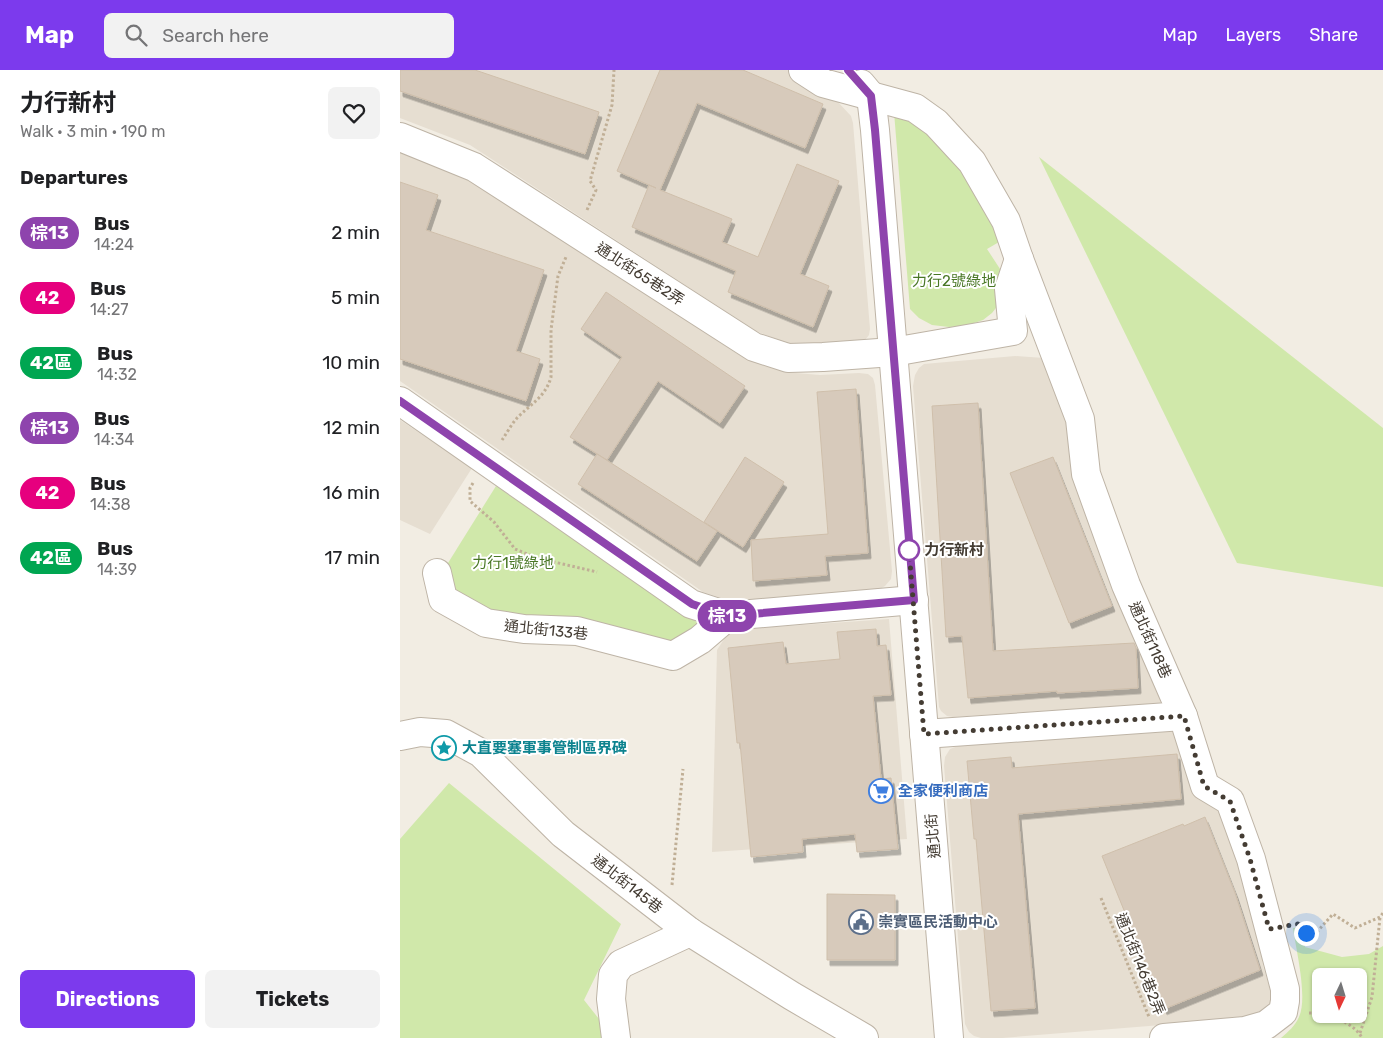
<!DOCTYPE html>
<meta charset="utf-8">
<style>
:root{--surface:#fff;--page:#f2f2f2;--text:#202124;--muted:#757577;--accent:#7c3aed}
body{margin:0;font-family:Rubik,"Noto Sans TC",sans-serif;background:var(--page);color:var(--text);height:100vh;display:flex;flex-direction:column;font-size:19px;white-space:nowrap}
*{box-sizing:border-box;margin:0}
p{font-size:16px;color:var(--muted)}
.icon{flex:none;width:28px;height:28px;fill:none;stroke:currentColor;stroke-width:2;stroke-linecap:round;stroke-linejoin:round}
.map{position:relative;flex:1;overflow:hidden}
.panel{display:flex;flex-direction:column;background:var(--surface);width:400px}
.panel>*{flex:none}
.badge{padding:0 10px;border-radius:16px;font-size:18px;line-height:32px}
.needle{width:32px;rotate:184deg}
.tools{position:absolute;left:912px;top:898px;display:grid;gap:10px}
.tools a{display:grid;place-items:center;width:55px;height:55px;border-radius:8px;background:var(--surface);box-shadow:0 1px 4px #0004;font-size:25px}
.you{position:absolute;width:25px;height:25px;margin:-12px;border:4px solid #fff;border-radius:50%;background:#1a73e8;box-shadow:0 0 0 8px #1a73e833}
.map>.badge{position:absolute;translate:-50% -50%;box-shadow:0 0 0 2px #fff}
h2{padding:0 20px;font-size:19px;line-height:45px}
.round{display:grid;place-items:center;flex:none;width:52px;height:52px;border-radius:8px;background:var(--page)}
.summary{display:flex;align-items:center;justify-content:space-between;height:85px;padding:0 20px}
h1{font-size:24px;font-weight:700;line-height:38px}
.primary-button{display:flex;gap:10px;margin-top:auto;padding:10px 20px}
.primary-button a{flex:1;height:58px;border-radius:8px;background:var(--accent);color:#fff;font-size:20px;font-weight:700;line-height:58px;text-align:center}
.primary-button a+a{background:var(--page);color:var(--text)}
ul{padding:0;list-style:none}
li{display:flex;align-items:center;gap:15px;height:65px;padding:0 20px}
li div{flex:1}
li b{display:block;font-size:19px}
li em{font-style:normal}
li .badge{min-width:55px;font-weight:700;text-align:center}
header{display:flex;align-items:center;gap:30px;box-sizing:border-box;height:70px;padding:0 25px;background:var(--accent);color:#fff}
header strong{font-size:24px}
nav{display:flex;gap:28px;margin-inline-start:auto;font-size:18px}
.search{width:350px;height:45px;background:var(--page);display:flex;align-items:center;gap:12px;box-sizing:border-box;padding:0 18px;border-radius:8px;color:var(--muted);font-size:19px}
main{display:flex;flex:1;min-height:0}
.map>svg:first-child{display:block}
</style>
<header>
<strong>Map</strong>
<div class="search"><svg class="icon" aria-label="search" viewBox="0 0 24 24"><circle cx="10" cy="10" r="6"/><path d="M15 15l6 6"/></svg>Search here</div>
<nav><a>Map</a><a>Layers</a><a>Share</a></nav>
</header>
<main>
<section class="panel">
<div class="summary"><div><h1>力行新村</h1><p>Walk · 3 min · 190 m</p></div><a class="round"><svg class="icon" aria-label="heart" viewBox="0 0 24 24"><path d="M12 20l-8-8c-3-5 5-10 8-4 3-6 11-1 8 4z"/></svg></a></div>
<h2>Departures</h2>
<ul>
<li><span class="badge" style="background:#8e44ad;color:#fff">棕13</span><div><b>Bus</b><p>14:24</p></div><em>2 min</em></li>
<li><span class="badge" style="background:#e6007e;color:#fff">42</span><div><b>Bus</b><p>14:27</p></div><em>5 min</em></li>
<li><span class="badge" style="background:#00a651;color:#fff">42區</span><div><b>Bus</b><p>14:32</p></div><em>10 min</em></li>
<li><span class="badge" style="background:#8e44ad;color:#fff">棕13</span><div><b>Bus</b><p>14:34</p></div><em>12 min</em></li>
<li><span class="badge" style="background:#e6007e;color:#fff">42</span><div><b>Bus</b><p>14:38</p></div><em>16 min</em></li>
<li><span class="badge" style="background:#00a651;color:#fff">42區</span><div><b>Bus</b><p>14:39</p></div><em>17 min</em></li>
</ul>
<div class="primary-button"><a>Directions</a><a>Tickets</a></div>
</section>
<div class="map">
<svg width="983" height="968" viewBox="0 0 983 968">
<defs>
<filter id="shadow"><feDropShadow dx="3" dy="5.5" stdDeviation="0" flood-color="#0004"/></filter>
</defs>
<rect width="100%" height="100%" fill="#f2ede3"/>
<!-- residential -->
<g fill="#e6ded1">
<polygon points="0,0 392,0 437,31 451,46 453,53 470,259 469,265 465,270 420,275 386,273 356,261 70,75 0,48"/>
<polygon points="0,81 39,96 73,112 344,288 384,302 420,305 459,303 468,304 473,308 475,315 492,501 491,509 485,516 478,520 347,531 325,529 303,522 0,311"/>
<polygon points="615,286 644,288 673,365 763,625 760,633 553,647 547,646 541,641 539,637 513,316 515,305 519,298 524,294"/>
<polygon points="0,350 72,398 30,464 0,450"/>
<polygon points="489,549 507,769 312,782 317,580 330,560"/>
<polygon points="779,661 796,724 819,741 854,829 863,896 873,929 873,934 867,940 848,948 602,968 581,968 574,966 569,962 565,954 544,696 545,687 550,679 558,676"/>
</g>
<!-- green -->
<g fill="#d0e8aa" fill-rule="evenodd">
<polygon points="494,42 511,47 562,99 606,168 587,179 602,202 599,234 592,243 583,250 565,256 549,257 532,255 519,248 510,239"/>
<polygon points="639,87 983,358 983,517 837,493"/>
<polygon points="96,416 301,555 274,572 87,544 50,528 43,501"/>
<polygon points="49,713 221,854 184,930 214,968 0,968 0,769"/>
<path d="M902,857L905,877L942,887L969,884L983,876V968H881C888,962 895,956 899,947C908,927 896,880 893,858ZM921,906H959V944H921Z"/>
</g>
<!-- building -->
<g fill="#d7cabb" stroke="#cfbfab" filter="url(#shadow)">
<polygon points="0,0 75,0 199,42 185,84 0,21"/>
<polygon points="260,0 343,0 423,34 405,78 297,33 260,120 332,149 322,172 358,187 397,94 439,111 400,204 429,216 413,257 328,222 336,201 232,157 249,115 256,118 217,101"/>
<polygon points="0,112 38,125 26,160 144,200 116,281 140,289 126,331 0,289"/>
<polygon points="206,222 345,316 320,353 258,311 207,390 170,367 222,287 181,259"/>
<polygon points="456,319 468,483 425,486 427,505 353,511 351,470 428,464 417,322"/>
<polygon points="578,333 593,581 734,573 736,578 738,618 657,623 657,621 568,628 562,566 546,567 532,336"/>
<polygon points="197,384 317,461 297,491 178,414"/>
<polygon points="345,387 384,412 343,477 304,452"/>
<polygon points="653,387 712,536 669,553 610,403"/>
<polygon points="476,559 477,576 486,575 491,625 473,626 481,709 491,708 498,779 457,782 455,764 402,769 403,782 351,787 340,673 337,673 328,578 383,572 386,594 440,589 437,562"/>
<polygon points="777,684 781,729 618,744 635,938 591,941 576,769 574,769 567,691 611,687 612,698"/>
<polygon points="805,747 835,823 860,900 764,939 702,786 783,754 784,756"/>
<polygon points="427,824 495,825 495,890 427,890"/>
</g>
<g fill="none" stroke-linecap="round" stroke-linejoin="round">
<defs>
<g id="minor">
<polyline points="403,0 423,13 515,38 536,53 572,92 606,151 619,189 680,349 686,404 726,515 783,646 805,716 830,731 851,789 885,919 885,931 883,942 866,955 845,961 764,968"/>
<polyline points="461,14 471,26 475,60 549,968"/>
<polyline points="0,67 74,97 354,277 388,288 423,287 493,282 613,261 609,219 619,189"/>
<polyline points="0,331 291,534 328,546 514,530"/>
<polyline points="37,503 43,529 86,553 124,559 177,561 273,586 300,570 328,546"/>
<polyline points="524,664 783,646"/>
<polyline points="0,666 20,662 46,664 81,683 163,764 290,862 392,926 464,968"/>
<polyline points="216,968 211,929 213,905 221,894 290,862"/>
</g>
</defs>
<!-- minor casing -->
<use href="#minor" stroke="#beb4a6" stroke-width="30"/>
<!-- path -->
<g stroke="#c0af96" stroke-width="3" stroke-dasharray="2.5 2.5" stroke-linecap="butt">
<polyline points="187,140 196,120 190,111 212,35 214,0"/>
<path d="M102,370C107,363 112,353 118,347C131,334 146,326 151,307V260L158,206L166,187"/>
<polyline points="73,413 70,418 70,431 94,452 115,479 137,488 197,502"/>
<polyline points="272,815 283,699"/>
<polyline points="701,828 749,947"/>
<polyline points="895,855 905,853 907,873 933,844 955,858 980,847 983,843"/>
<polyline points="909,943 921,943"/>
<path d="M926,944C939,949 955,955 962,968"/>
<polyline points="960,963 972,927 980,847"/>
</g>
<!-- minor -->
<use href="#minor" stroke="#fff" stroke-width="28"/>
</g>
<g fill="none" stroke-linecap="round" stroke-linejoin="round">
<defs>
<polyline id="line" points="0,331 292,534 328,546 514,530 475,60 471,26 448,0"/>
</defs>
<!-- line casing -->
<use href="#line" stroke="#fff" stroke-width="11"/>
<!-- line -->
<use href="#line" stroke="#8e44ad" stroke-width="8"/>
<!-- walk -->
<polyline stroke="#443c33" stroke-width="5" stroke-dasharray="0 9" points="509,480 524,664 784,646 804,716 830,731 850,789 869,859 904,853 906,863"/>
</g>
<!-- icons -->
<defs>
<symbol id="sight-ring" viewBox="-11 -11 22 22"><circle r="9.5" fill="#fff" stroke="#0f9aa8" stroke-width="1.5"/><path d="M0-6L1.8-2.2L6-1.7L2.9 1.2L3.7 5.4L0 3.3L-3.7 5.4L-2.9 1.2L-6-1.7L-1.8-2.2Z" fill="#0f9aa8"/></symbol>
<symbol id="supermarket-ring" viewBox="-11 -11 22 22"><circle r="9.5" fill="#fff" stroke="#3f7fe0" stroke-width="1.5"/><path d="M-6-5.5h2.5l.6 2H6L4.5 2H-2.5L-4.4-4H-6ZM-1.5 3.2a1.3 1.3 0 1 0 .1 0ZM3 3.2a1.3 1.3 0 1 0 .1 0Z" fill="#3f7fe0"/></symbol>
<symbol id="civic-ring" viewBox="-11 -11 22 22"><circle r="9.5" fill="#fff" stroke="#5c6f8a" stroke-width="1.5"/><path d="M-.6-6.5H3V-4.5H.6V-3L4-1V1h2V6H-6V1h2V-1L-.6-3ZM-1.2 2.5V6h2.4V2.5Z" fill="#5c6f8a"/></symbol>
</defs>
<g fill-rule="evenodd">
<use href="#sight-ring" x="30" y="664" width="28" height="28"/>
<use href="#supermarket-ring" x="467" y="707" width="28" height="28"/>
<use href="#civic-ring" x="447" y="838" width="28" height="28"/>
</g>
<!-- markers -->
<circle fill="#fff" stroke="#8e44ad" stroke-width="2.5" cx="509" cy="480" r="10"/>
<g text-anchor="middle" stroke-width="4" stroke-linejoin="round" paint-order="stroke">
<!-- street labels -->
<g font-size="15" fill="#443c33" stroke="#fff">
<text transform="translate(240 204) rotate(33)" y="5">通北街65巷2弄</text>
<text transform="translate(146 560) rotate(6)" y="5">通北街133巷</text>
<text transform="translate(750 570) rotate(66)" y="5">通北街118巷</text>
<text transform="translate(533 766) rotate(-95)" y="5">通北街</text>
<text transform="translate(227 814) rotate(38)" y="5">通北街145巷</text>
<text transform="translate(740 894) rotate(68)" y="5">通北街146巷2弄</text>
</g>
<!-- park labels -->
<g font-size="15" fill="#497725" stroke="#fff">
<text x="554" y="216">力行2號綠地</text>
<text x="113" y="498">力行1號綠地</text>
</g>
<!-- stop labels -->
<g font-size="15" font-weight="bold" fill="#443c33" stroke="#fff" text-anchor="start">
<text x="524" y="485">力行新村</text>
</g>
<!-- culture labels -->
<g font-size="15" font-weight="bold" fill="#0d838f" stroke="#fff" text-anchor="start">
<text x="62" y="683">大直要塞軍事管制區界碑</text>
</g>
<!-- shop labels -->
<g font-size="15" font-weight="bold" fill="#366cbe" stroke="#fff" text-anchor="start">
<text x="498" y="726">全家便利商店</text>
</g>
<!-- service labels -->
<g font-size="15" font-weight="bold" fill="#4e5e75" stroke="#fff" text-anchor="start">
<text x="478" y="857">崇實區民活動中心</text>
</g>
</g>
</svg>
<div class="tools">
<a><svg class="needle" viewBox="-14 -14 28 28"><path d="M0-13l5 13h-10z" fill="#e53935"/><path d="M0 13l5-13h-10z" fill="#757577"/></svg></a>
</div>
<div class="you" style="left:906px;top:863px"></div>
<b class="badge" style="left:327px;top:546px;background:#8e44ad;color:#fff">棕13</b>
</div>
</main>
